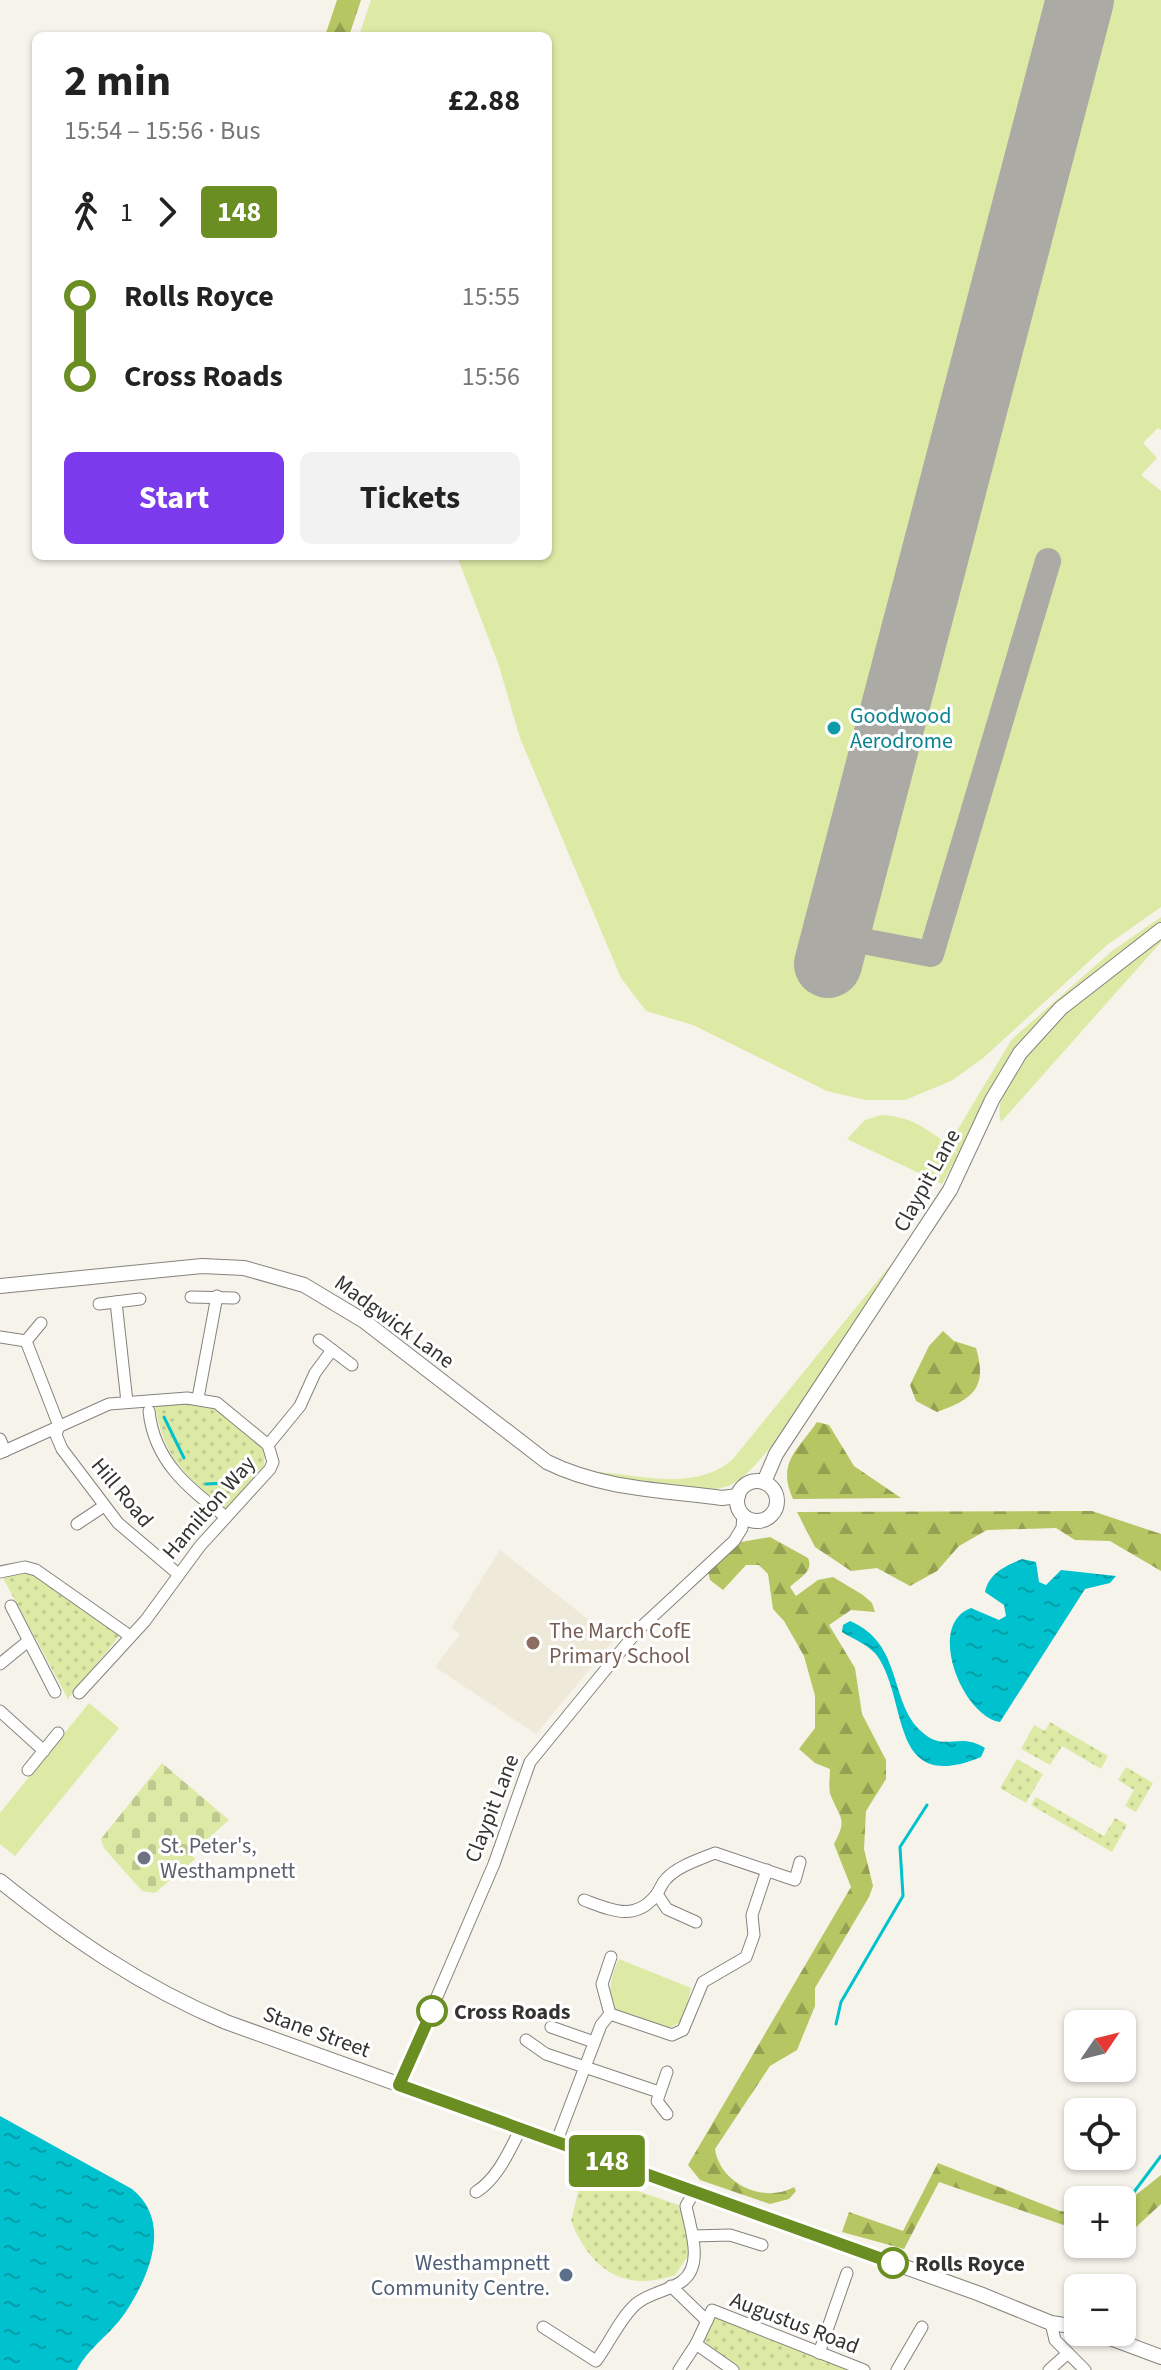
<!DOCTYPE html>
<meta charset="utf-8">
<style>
:root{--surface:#fff;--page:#f2f2f2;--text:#222;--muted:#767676;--accent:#7c3aed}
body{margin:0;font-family:"Source Sans 3",sans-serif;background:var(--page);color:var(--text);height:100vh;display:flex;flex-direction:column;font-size:30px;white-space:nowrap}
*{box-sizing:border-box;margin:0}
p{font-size:26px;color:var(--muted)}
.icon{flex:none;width:44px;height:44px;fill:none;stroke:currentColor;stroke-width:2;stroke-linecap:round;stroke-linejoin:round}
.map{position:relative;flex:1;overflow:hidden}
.side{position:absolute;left:32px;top:32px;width:520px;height:528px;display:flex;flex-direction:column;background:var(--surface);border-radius:12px;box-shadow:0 2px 6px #0004}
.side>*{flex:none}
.badge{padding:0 16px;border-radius:6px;font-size:28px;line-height:52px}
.needle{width:52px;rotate:55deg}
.fabs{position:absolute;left:1064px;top:2010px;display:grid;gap:16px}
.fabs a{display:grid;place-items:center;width:72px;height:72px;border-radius:12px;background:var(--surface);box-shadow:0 2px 6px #0004;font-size:40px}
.map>.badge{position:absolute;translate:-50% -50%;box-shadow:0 0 0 4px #fff}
.legs{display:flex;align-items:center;gap:12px;height:88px;padding:0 32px;font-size:26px}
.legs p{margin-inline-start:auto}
.headline{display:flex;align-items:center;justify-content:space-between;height:136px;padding:0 32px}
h1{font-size:44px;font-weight:700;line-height:60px}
.primary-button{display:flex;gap:16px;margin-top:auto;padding:16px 32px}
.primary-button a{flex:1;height:92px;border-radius:12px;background:var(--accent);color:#fff;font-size:32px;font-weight:700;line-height:92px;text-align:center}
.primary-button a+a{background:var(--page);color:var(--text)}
ul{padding:0 32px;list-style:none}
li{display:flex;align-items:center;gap:28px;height:80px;font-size:30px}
li i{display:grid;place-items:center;width:12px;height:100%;margin:0 10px;background:currentColor}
li i::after{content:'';width:20px;height:20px;margin:-10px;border:6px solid;border-radius:50%;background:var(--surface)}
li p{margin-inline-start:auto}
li:first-child i{background:linear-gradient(#0000 50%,currentColor 0)}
li:last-child i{background:linear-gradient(currentColor 50%,#0000 0)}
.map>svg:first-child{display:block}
</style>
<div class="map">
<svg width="1161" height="2370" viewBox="0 0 1161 2370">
<defs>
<pattern id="forest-firs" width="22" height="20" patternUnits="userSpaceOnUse" patternTransform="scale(2)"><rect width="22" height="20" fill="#b5c662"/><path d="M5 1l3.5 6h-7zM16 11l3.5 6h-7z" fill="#94a151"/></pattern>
<pattern id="cemetery-stones" width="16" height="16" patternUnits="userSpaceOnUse" patternTransform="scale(2)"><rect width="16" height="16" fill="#ddeaa6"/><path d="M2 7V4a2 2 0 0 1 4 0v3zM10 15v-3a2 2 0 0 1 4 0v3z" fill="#bec98f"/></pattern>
<pattern id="park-dots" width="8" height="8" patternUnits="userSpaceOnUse" patternTransform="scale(2)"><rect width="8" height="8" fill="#ddeaa6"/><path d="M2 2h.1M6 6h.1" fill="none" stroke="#bec98f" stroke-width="1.8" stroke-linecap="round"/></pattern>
<pattern id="water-ripples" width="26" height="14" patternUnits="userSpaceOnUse" patternTransform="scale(2)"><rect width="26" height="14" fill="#00c2ce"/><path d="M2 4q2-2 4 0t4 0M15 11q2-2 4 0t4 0" fill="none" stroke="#039ea8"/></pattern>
</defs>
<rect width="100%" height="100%" fill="#f6f3eb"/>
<!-- built -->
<polygon fill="#efe9da" points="500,1550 614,1640 536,1734 435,1667 460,1634 451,1628"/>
<!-- green -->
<g fill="#ddeaa6">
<polygon points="371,0 1161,0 1161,430 1158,428 1143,443 1157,458 1141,475 1161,491 1161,907 1107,945 982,1059 951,1081 905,1100 865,1100 827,1091 693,1025 646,1011 621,978 520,738 499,666 457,556 548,556 548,36 359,36"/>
<polygon points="1161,917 1161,924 1063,1000 960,1156 949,1144 1012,1039 1112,951"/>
<path d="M1161,936V942L1001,1122C984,1064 1120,968 1161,936Z"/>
<path d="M881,1115C913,1116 935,1133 958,1155L942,1184L847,1139L865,1120Z"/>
<path d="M905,1247C876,1291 768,1474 728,1486C695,1497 635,1481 600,1476L599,1472C644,1476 697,1491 733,1459Z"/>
<polygon points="89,1703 119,1728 15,1856 0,1844 0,1813"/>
<path d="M619,1959L691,1988L683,2021L665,2030L617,2013C605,1998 611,1975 619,1959Z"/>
</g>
<!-- forest -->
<g fill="url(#forest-firs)">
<polygon points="337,0 361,0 349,36 325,36"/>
<path d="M943,1331L954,1341L976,1348C988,1388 973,1399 937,1412L916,1401L910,1385L929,1346Z"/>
<path d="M817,1422L829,1425L854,1466L901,1498L793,1499C777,1463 796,1452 817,1422Z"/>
<polygon points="1092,1511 1161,1534 1161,1571 1110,1541 1075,1540 1056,1528 987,1530 959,1546 937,1571 910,1586 877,1568 851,1571 815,1547 797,1512"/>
<path d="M770,1537L808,1558C814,1572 799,1578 790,1587L796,1596L818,1580L833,1577L863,1595L872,1603L875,1612L851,1610L829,1625L855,1668L862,1714L886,1760V1779L866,1811L864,1849L873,1886L869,1897L815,1988V2006L797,2050L770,2066L715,2149C720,2184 764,2204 794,2187L796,2191L789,2199L770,2204L700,2180L688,2165L851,1887L834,1844C848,1818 840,1819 831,1796C828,1789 830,1777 830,1769L815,1763L799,1749L815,1728V1696L804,1656L784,1621L773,1609L768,1574L759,1565H746L723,1590L710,1580L708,1572L741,1542Z"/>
<polygon points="938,2163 1060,2211 1078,2213 1078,2230 939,2182 904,2249 842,2232 849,2212 903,2231"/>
<polygon points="1161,2175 1161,2204 1122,2240 1122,2206"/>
</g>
<!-- cemetery -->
<polygon fill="url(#cemetery-stones)" points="162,1763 229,1820 191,1854 195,1859 155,1893 142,1891 104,1848 101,1839"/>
<!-- park -->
<g fill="url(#park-dots)">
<path d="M197,1402C222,1409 251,1431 265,1453L264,1466L225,1509C186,1476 164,1459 155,1406Z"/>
<polygon points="22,1571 38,1575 120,1635 68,1699 3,1578"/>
<polygon points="1050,1722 1108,1756 1101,1769 1062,1746 1050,1765 1021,1749 1034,1725 1045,1731"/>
<polygon points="1017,1759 1043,1774 1026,1803 1000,1788"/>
<polygon points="1126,1767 1153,1783 1136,1812 1125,1806 1134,1790 1118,1780"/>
<polygon points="1036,1797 1104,1836 1115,1818 1127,1825 1112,1852 1031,1805"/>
<path d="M583,2172L684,2207L690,2253L675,2275C624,2293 591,2270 571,2221Z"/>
<polygon points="714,2314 856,2370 740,2370 701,2342"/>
</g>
<!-- water -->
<g fill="url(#water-ripples)">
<path d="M1022,1559L1036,1562L1039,1582L1046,1585L1061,1570L1116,1576L1110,1583L1085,1589L1000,1722C963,1717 925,1625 971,1608L999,1620L1006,1616L1004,1605L985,1592C989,1573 1005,1566 1022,1559Z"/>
<path d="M850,1621C904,1644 888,1702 922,1732C945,1753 958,1731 985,1748L981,1757C889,1795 909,1704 878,1657C871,1646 853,1639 842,1632L843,1625Z"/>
<path d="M0,2116L132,2189C173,2222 149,2277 125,2313C111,2334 89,2347 77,2370H0Z"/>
</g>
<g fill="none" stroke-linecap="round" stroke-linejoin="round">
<!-- stream -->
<g stroke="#00c2ce" stroke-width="3">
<polyline points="164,1417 184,1458"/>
<polyline points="206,1484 226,1483 238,1470"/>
<polyline points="836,2024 841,2002 903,1896 900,1847 927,1805"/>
<polyline points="1128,2200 1161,2156"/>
</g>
<!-- taxiway -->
<polyline stroke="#acaaa4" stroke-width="26" points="836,936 931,954 1048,561"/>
<!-- runway -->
<polyline stroke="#acaaa4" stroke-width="68" points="828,964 1080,0"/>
<defs>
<g id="minor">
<polyline points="191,1297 234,1298"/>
<polyline points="116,1302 127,1402"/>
<polyline points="99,1304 140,1299"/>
<polyline points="0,1337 26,1341 41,1323"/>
<polyline points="319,1340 352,1365"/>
<polyline points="26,1341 59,1426 56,1435 62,1449 118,1523 177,1573"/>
<polyline points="198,1398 217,1296"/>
<path d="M149,1411C154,1461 188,1488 226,1517"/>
<polyline points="0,1439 5,1451"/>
<polyline points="268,1445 300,1406 315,1373 332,1350"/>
<polyline points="0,1453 109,1404 187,1398 217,1403 268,1445 273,1462 270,1469 200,1546 145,1621 79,1693"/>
<polyline points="77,1524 104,1506"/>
<polyline points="0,1572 25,1567 36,1570 130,1636"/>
<polyline points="11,1606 55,1692"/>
<polyline points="0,1664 27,1642"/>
<polyline points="0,1711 44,1751"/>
<polyline points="28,1770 58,1733"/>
<polyline points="657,1894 667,1909 696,1922"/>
<path d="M584,1900C611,1910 635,1922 656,1895C660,1890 661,1884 666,1879C678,1866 698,1860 715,1853L795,1880L800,1862"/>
<polyline points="610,2014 672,2035 683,2030 703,1982 746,1957 754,1935 752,1915 767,1870"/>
<polyline points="610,2014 602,1984 611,1957"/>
<polyline points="551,2027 594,2042"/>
<polyline points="526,2040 546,2054 659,2092"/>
<polyline points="667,2072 657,2101 667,2114"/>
<polyline points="399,2085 494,1864 530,1762 638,1630 734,1541 742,1528 743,1515"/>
<polyline points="556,2143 601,2025 610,2014"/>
<path d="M476,2192C497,2179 509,2152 520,2130"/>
<polyline points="693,2236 730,2235 762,2245"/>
<polyline points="671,2286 707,2321"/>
<polyline points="1051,2323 1055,2340 1085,2370"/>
<path d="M543,2327L596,2361C609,2344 620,2318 636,2304C649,2293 666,2292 681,2282C705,2266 690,2228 686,2206L694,2192"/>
<polyline points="696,2344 733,2370"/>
<polyline points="819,2353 847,2273"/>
<polyline points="679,2370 696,2344 712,2310 864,2370"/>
<polyline points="897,2370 922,2327"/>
<polyline points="1049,2370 1068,2353"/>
</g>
<g id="tertiary">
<path d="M0,1286L202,1266L244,1268L304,1285L364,1321L547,1462C601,1489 663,1490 722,1498L738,1496"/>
<circle cx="757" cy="1501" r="20"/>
<polyline points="764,1482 776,1454 950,1190 992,1100 1020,1053 1061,1008 1161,930"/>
<path d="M0,1881C71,1938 142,1987 226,2022L980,2294L1051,2323L1078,2327"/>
<polyline points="1094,2332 1161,2357"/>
</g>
</defs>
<!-- minor casing -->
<use href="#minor" stroke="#85837c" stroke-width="13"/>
<!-- tertiary casing -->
<use href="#tertiary" stroke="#85837c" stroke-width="16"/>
<!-- minor -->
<use href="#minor" stroke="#fff" stroke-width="11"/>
<!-- tertiary -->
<use href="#tertiary" stroke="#fff" stroke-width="14"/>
</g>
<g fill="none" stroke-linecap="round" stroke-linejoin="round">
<defs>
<polyline id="line-1" points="432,2011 399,2085 893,2263"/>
</defs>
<!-- line-1 casing -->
<use href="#line-1" stroke="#fff" stroke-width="18"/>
<!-- line-1 -->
<use href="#line-1" stroke="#6b8e23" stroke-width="12"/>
</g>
<!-- markers -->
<circle fill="#0f9aa8" stroke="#fff" stroke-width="3" cx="834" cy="728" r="8"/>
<circle fill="#8d6e63" stroke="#fff" stroke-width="3" cx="533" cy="1643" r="8"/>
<circle fill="#6b7280" stroke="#fff" stroke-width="3" cx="144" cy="1858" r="8"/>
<g fill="#fff" stroke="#6b8e23" stroke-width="4">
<circle cx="432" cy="2011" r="14"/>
<circle cx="893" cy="2263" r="14"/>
</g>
<circle fill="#5c6f8a" stroke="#fff" stroke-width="3" cx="566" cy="2275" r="8"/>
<g text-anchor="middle" stroke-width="6" stroke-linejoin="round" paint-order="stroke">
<!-- culture labels -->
<g font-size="22" fill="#0d838f" stroke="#fff" text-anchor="start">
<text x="850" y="723">Goodwood<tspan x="850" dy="25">Aerodrome</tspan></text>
</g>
<!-- street labels -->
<g font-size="22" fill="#343330" stroke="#fff">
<text transform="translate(926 1180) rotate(-61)" y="8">Claypit Lane</text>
<text transform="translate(395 1321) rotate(36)" y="8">Madgwick Lane</text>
<text transform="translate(123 1492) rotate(50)" y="8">Hill Road</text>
<text transform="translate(208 1507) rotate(-49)" y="8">Hamilton Way</text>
<text transform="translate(491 1808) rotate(-69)" y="8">Claypit Lane</text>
<text transform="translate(317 2031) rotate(20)" y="8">Stane Street</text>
<text transform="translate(795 2322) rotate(21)" y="8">Augustus Road</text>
</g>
<!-- education labels -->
<g font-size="22" fill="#785e54" stroke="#fff" text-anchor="start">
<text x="549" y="1638">The March CofE<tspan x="549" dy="25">Primary School</tspan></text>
</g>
<!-- worship labels -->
<g font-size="22" fill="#5b616d" stroke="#fff" text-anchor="start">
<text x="160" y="1853">St. Peter's,<tspan x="160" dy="25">Westhampnett</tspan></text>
</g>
<!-- stop labels -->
<g font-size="22" font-weight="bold" fill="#343330" stroke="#fff" text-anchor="start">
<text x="454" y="2019">Cross Roads</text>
<text x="915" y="2271">Rolls Royce</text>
</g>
<!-- service labels -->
<g font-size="22" fill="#4e5e75" stroke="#fff" text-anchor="end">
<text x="550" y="2270">Westhampnett<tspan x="550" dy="25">Community Centre.</tspan></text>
</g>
</g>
</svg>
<div class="fabs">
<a><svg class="needle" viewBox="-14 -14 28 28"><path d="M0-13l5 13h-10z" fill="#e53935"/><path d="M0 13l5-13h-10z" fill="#767676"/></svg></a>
<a><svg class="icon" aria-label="locate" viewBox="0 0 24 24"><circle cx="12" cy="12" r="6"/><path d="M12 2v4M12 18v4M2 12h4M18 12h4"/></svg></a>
<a>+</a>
<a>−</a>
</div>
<b class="badge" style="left:607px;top:2161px;background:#6b8e23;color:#fff">148</b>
<section class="side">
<div class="headline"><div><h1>2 min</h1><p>15:54 – 15:56 · Bus</p></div><b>£2.88</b></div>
<div class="legs"><svg class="icon" aria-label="walk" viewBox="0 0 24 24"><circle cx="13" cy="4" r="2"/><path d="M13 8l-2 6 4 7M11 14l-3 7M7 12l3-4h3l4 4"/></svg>1<svg class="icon" aria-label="forward" viewBox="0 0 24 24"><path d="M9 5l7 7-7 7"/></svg><b class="badge" style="background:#6b8e23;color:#fff">148</b></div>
<ul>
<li><i style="color:#6b8e23"></i><b>Rolls Royce</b><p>15:55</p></li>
<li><i style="color:#6b8e23"></i><b>Cross Roads</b><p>15:56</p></li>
</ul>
<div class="primary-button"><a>Start</a><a>Tickets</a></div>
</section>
</div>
